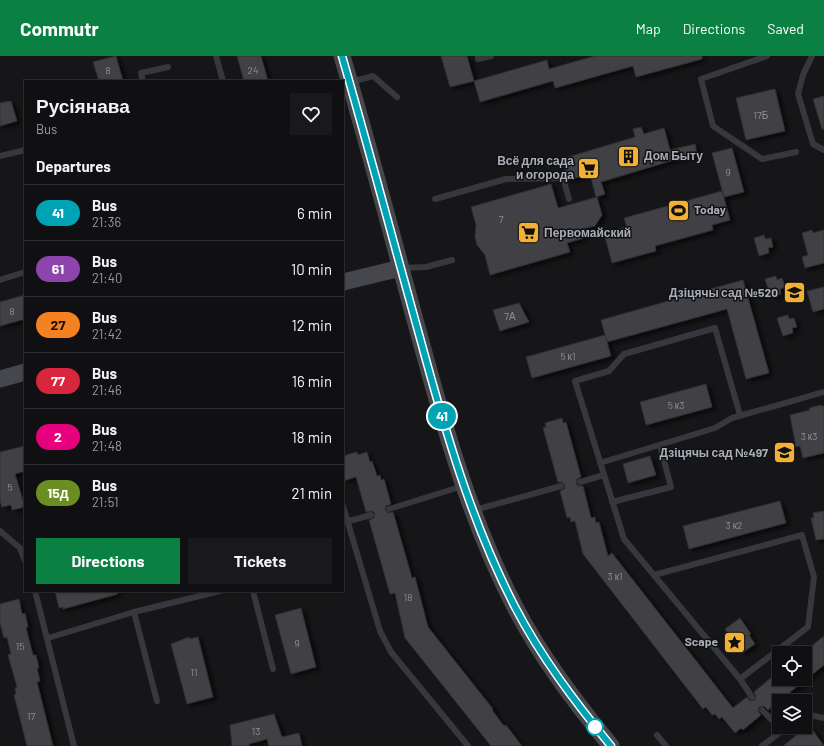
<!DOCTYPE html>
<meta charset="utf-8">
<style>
:root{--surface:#101012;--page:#19191b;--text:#f1f3f6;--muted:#9c9d9f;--line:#303032;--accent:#0b8043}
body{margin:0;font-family:Barlow,sans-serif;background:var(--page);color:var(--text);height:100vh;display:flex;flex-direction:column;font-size:15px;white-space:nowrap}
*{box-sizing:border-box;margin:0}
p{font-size:13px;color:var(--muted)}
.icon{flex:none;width:22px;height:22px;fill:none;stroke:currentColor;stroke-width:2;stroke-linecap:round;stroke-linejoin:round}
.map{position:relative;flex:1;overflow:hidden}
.side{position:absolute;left:24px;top:24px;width:320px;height:512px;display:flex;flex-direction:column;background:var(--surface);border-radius:0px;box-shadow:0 1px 3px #0004,0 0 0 1px var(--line)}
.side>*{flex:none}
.badge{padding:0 8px;border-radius:13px;font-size:14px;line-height:26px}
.tools{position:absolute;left:772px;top:590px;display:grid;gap:8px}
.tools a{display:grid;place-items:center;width:40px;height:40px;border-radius:0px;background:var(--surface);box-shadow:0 1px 3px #0004,0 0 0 1px var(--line);font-size:20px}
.map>.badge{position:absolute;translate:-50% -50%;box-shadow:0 0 0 2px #fff}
h2{padding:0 12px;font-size:15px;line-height:36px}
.round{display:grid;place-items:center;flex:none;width:42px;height:42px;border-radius:0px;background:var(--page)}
.head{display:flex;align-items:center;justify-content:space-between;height:68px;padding:0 12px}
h1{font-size:19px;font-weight:700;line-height:30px}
.button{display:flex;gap:8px;margin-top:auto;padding:8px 12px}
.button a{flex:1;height:46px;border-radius:0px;background:var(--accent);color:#fff;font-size:16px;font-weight:700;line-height:46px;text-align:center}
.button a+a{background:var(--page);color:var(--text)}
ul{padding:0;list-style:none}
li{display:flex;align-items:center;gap:12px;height:56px;padding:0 12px;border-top:1px solid var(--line)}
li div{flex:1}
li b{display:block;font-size:15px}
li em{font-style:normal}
li .badge{min-width:44px;font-weight:700;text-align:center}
header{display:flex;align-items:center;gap:24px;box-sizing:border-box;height:56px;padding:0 20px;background:var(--accent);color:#fff}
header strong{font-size:19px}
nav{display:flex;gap:22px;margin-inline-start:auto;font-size:14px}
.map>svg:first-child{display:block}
</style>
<header>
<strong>Commutr</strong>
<nav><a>Map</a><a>Directions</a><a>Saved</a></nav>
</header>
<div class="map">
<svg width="824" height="690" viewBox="0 0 824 690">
<defs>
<filter id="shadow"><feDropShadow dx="4" dy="2.5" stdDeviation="2" flood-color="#0009"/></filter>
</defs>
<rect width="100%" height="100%" fill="#161618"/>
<!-- building -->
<g fill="#404145" stroke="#303034" filter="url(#shadow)">
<polygon points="116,0 123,25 99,25 93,6"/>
<polygon points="237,0 261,0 268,25 244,25"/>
<polygon points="441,0 467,0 474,25 450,31"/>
<polygon points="595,0 702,0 702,3 636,21 633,10 555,32 553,25 480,46 474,25 547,4 549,13"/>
<polygon points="775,33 785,75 746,84 736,42"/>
<polygon points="824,40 824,73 822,73 813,43"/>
<polygon points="11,45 17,65 0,70 0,47"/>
<polygon points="641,71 644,78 664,72 670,94 695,88 697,97 601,126 605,138 596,141 590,118 568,124 562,103 635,81 633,73"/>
<polygon points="732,92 744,136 724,141 712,97"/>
<polygon points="551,128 558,152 597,141 602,159 595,170 581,173 584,182 567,187 570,196 490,219 485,199 477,189 475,180 476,169 471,151"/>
<polygon points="722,135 730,164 712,169 713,174 655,190 656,195 612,207 604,177 627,171 624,162"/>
<polygon points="812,174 813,177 824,174 824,207 805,212 802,201 808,199 802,177"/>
<polygon points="764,179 765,183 771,182 773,191 768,192 769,197 759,200 754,182"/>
<polygon points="776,220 777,224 782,222 785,231 780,233 781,238 771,241 765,223"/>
<polygon points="743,224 769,317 746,323 727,253 607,286 601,264"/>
<polygon points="824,231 824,253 813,256 807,235"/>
<polygon points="25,239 25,263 0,270 0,246"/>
<polygon points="519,247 529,266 500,275 493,254"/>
<polygon points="788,259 789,263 794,262 797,271 792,272 793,277 783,280 777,262"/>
<polygon points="605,279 611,300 532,322 526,301"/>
<polygon points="706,328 712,351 646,369 640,346"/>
<polygon points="821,349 821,350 824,350 824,397 803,402 800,390 796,391 790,359 810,354 809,352"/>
<polygon points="562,362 563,367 566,366 581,421 577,423 576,428 579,430 583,430 591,462 595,461 596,467 599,466 608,500 612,497 733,652 747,641 750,645 755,644 756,640 754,636 772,621 774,623 805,623 805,598 810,594 809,592 824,580 824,609 768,654 764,650 759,651 758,655 761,659 743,674 741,672 735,677 722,661 719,663 715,658 712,659 706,651 703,653 583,498 575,465 571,466 570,461 567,462 560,435 564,433 565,429 562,426 558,426 543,372 546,371 545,367"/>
<polygon points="25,390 25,415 15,418 25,451 12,454 11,449 2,451 0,445 0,396"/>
<polygon points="357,396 358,399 367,396 370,406 372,405 377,420 380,419 381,424 384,423 391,448 386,450 385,454 388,457 393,456 412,522 415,521 428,571 493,653 492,654 504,670 506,669 522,690 491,690 405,582 395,537 390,538 369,464 374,462 375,457 372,455 366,456 356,421 343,425 343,400"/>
<polygon points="650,400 656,419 628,427 623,408"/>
<polygon points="780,445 786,467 689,493 683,470"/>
<polygon points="824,455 824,483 816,484 811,462 814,462 813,457"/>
<polygon points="55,535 117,535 118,538 63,553 63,551 59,552"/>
<polygon points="19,543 22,558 25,557 28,571 26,572 33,599 36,599 39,612 37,612 40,625 37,626 53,690 27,690 14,639 16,638 15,632 17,631 8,599 11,598 7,581 4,582 0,567 0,548"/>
<polygon points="301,552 316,611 291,618 275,559"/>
<polygon points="740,562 751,578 749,579 755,588 742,597 725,573"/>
<polygon points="189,581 189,583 198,581 213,641 187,648 171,588"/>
<polygon points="274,658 282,681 299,677 302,690 269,690 267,683 249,688 249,690 232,690 230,669"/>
<polygon points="809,669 824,690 783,690"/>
</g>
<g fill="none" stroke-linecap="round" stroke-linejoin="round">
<!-- service -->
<g stroke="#37383d" stroke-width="6">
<polyline points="216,0 223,25"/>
<polyline points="478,0 478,3 491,0"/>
<polyline points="767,0 701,23 713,70 762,103 796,96"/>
<polyline points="812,0 803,19 798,38 813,88 824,94"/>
<polyline points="143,25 141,17 168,11"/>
<polyline points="351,26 373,20 397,41"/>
<polyline points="0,100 25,94"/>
<polyline points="435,143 506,123 563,122 569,143"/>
<polyline points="402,212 426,211 452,204"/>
<polyline points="0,224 25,216"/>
<polyline points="740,359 715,272 624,298 609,315 575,325 624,483 740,623 752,641"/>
<polyline points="600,407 715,372 732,362 824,336"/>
<polyline points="580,426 604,419"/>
<polyline points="612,446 671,431 660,389"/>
<polyline points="343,450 380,575 391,596 468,690"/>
<polyline points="389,453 463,430"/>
<polyline points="475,454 561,430"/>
<polyline points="349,465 371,459"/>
<polyline points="0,475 20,492 25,505"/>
<polyline points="654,519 802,479 814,521 808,571 740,623"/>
<polyline points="35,535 74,690"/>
<polyline points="253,535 273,613"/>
<polyline points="134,556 157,645"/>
<polyline points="48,582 134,556 220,535"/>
<polyline points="762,654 779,671"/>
<polyline points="805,658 824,662"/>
<polyline points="657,679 666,690"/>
<polyline points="762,690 787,671"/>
</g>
<!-- secondary -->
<g stroke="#45474d" stroke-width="17">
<path d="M342,0C370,94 394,188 420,282C445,374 471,466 515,551C541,601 575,646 611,690"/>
<polyline points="343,226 401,212"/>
<polyline points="0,323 25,316"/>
</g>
</g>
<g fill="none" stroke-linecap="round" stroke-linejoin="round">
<defs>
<path id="line" d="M342,0C369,94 394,188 420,282C445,374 471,466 515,551C541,601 575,646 611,690"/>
</defs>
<!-- line casing -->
<use href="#line" stroke="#fff" stroke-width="9"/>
<!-- line -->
<use href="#line" stroke="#00a3b4" stroke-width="6"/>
</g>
<!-- icons -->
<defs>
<symbol id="building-square" viewBox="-11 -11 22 22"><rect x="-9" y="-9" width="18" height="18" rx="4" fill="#f2b134" stroke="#111113"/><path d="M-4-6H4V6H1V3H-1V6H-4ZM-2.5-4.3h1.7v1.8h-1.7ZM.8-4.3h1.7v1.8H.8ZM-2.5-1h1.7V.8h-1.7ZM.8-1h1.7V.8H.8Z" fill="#111"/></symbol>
<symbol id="supermarket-square" viewBox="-11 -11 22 22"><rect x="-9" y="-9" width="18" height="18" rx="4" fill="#f2b134" stroke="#111113"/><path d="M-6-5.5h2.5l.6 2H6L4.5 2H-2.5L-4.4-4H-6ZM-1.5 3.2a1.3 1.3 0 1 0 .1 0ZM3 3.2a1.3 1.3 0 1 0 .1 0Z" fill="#111"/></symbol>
<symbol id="stadium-square" viewBox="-11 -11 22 22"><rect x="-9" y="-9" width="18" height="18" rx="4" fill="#f2b134" stroke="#111113"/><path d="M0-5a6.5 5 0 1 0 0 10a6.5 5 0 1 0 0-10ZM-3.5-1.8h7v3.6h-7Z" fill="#111"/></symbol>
<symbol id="school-square" viewBox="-11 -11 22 22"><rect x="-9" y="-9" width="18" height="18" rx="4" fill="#f2b134" stroke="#111113"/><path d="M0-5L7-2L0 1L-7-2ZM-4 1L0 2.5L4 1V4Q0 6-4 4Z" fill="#111"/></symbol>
<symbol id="sight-square" viewBox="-11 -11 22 22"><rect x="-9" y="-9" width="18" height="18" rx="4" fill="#f2b134" stroke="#111113"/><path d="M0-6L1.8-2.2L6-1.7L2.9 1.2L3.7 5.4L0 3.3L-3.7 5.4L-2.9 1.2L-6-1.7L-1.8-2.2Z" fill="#111"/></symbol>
</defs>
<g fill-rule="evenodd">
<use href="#building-square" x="616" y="88" width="25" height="25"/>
<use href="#supermarket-square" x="576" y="100" width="25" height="25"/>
<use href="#stadium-square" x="666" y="142" width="25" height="25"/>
<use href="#supermarket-square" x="516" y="164" width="25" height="25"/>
<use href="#school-square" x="782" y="224" width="25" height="25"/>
<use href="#school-square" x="772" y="384" width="25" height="25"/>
<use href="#sight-square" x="722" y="574" width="25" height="25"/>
</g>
<!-- markers -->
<circle fill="#fff" stroke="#00a3b4" stroke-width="2" cx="595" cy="671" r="8"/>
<g text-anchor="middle" stroke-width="3" stroke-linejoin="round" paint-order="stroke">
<!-- number labels -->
<g font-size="10" fill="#8e929b">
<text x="108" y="18">8</text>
<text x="253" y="18">24</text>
<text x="761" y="63">17Б</text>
<text x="728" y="120">9</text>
<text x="501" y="167">7</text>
<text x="12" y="259">8</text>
<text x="510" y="264">7А</text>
<text x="568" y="304">5 к1</text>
<text x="676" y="353">5 к3</text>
<text x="809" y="384">3 к3</text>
<text x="10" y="435">5</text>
<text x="734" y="473">3 к2</text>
<text x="615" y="524">3 к1</text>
<text x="408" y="545">18</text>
<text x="297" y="591">9</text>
<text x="20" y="594">15</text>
<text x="194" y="620">11</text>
<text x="31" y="664">17</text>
<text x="256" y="679">13</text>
</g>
<!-- poi labels -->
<g font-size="12" font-weight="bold" fill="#a8adb8" stroke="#111113" text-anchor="end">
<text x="644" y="104" text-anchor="start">Дом Быту</text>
<text x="574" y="109">Всё для сада<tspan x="574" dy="14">и огорода</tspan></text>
<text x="694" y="158" text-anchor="start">Today</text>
<text x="544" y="181" text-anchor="start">Первомайский</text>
<text x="778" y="241">Дзіцячы сад №520</text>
<text x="768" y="401">Дзіцячы сад №497</text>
<text x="718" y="590">Scape</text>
</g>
</g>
</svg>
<div class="tools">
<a><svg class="icon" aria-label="locate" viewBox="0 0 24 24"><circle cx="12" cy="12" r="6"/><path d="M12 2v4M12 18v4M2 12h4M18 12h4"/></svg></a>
<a><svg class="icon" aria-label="layers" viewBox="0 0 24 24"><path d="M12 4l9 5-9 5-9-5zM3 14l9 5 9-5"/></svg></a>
</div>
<b class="badge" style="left:442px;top:360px;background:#00a3b4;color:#fff">41</b>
<section class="side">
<div class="head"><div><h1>Русіянава</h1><p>Bus</p></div><a class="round"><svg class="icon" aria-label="heart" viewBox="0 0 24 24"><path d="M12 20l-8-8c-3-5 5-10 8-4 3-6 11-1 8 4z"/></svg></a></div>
<h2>Departures</h2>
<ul>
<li><span class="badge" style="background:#00a3b4;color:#fff">41</span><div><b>Bus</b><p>21:36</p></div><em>6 min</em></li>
<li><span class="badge" style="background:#8e44ad;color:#fff">61</span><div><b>Bus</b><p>21:40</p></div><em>10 min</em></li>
<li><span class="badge" style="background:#f58220;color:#111">27</span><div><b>Bus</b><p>21:42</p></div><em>12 min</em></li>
<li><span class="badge" style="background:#d7263d;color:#fff">77</span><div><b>Bus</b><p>21:46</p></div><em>16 min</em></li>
<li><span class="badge" style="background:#e6007e;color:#fff">2</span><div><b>Bus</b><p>21:48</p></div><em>18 min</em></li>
<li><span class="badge" style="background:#6b8e23;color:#fff">15д</span><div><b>Bus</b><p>21:51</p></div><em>21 min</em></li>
</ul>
<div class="button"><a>Directions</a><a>Tickets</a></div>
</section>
</div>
